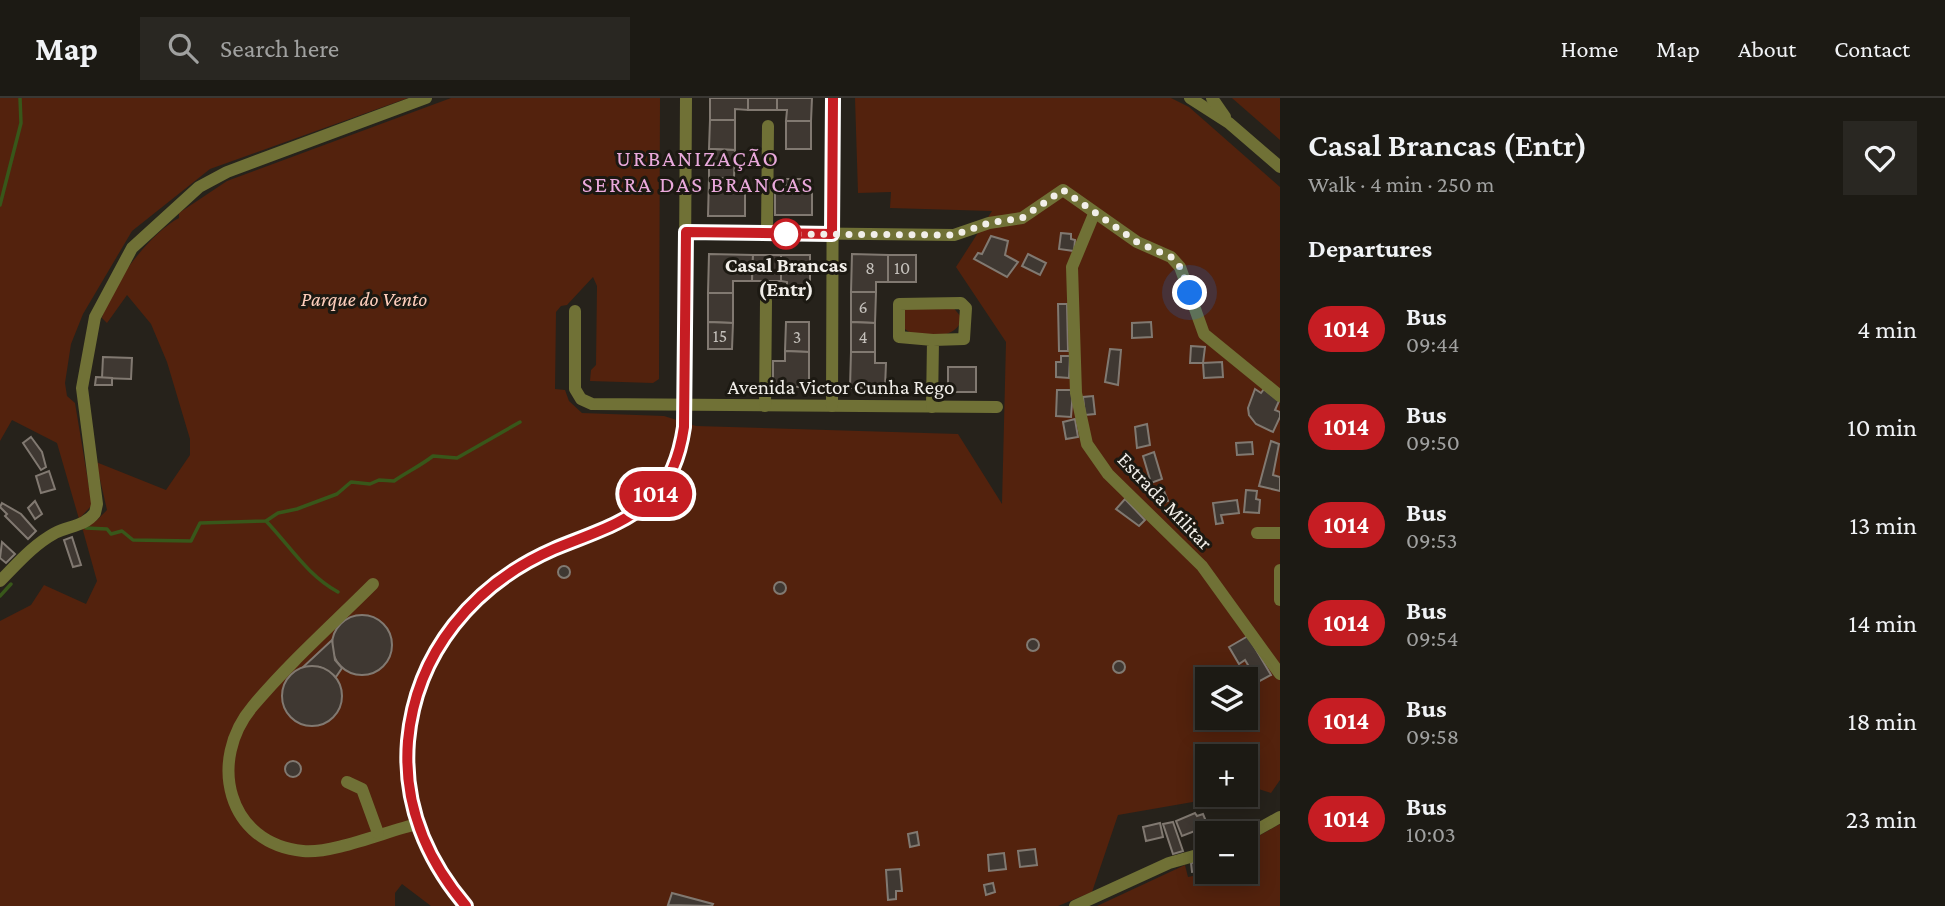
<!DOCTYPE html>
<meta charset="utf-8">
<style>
:root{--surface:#1c1a14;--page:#292722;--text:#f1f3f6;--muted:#a0a1a0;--line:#3a3834}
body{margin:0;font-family:"Crimson Pro",serif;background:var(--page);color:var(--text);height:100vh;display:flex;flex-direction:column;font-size:26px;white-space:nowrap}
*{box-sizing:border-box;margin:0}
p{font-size:23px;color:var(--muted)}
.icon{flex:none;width:38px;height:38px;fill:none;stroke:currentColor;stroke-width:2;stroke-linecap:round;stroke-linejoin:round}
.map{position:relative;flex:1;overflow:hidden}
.details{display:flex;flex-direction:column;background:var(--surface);width:665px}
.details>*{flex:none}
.badge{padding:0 14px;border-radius:23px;font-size:24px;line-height:46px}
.tools{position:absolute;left:1195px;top:569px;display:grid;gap:14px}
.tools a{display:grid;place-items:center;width:63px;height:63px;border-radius:0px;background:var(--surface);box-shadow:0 4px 18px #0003,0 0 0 2px var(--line);font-size:35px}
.you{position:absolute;width:35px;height:35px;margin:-18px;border:5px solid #fff;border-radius:50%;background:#1a73e8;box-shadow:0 0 0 10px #1a73e833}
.map>.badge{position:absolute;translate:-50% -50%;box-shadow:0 0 0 4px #fff}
h2{padding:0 28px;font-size:26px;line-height:63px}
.round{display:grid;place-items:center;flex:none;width:74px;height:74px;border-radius:0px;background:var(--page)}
.head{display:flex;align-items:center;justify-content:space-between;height:119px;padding:0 28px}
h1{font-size:33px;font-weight:600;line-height:52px}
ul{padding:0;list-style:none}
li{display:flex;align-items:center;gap:21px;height:98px;padding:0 28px}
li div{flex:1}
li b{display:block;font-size:26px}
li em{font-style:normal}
li .badge{min-width:77px;font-weight:700;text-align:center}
header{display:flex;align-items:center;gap:42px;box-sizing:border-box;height:98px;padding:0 35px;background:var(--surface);border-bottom:2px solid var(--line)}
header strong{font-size:33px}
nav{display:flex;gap:38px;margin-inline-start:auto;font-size:24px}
.search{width:490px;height:63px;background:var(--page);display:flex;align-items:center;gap:18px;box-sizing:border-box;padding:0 24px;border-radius:0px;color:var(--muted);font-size:26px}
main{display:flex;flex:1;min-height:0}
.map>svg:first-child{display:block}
</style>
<header>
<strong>Map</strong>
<div class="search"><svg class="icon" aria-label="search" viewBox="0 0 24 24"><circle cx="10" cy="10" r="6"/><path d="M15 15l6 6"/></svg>Search here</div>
<nav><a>Home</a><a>Map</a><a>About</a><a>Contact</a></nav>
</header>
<main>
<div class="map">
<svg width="1280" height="808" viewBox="0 0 1280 808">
<rect width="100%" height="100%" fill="#26221b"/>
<!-- green -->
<g fill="#53220d" fill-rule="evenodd">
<polygon points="0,0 408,0 210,71 132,133 83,216 71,246 65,285 67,298 75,305 92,407 79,421 57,345 12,322 0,343"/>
<path d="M451,0H660L659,281L653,285L590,283L591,272L596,267L597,188L593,179L567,207L561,208L556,214L555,291L565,292L569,303L582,315L664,318L696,328L958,336L1002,406L1006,244L956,169L992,113L890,110L891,94L858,95L855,0H1171L1189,9L1280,89V682L1271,695L1246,687V658H1208V696L1217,697L1210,701L1118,717L1092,794L1058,808H431L402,786L395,795V808H0V523L31,507L44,487L86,506L97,483L82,429L96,423L107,412L96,364L166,392L190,357V341L167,264L151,226L127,197L107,225L102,220C109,189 150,135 179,120V115L227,83ZM1208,581H1246V620H1208Z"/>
<polygon points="1232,0 1280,0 1280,42"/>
<path d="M952,208L961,219C961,243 915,241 905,231L903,214L908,209Z"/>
<polygon points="1280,726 1280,808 1097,808 1185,767 1188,779 1212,774 1246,774 1246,745"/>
</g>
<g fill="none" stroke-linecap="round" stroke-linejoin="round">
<!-- stream -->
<g stroke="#38571a" stroke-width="3.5">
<polyline points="0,107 21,25 20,0"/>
<path d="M266,423C290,448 307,477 338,494"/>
<path d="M86,430L107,431L111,436L122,433L133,442L191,443L200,425L266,423L278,415L297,411L337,396L351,384L370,386L379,382L394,383C407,374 420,368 433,358L457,360L520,324"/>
<polyline points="0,498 11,486"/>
</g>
</g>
<!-- building -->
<g fill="#3f3832" stroke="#817971" stroke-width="2">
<polygon points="710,0 748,0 748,12 735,11 735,22 710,22"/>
<rect x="748" y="0" width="29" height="12"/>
<polygon points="777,0 812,0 811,23 786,23 787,12 777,12"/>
<polygon points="710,22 735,22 735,52 709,51"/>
<rect x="786" y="23" width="25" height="28"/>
<polygon points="709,51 735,52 734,80 709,80"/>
<polygon points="709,80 734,80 734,92 745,93 745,118 708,118"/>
<polygon points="786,81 812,81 812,117 775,117 775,91 786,91"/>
<polygon points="1061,135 1071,136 1071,141 1075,142 1074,153 1059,151"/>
<polygon points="991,138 1008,143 1005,157 1018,164 1007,179 974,161 978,155 982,156"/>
<polygon points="709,156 753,157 752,183 733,183 733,195 708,195"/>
<polygon points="852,156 888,157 888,184 876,184 876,194 851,194"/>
<polygon points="1028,156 1046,165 1040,177 1022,168"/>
<polygon points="753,157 781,157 781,183 752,183"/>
<polygon points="781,157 810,157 810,194 787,194 787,184 781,183"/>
<rect x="888" y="157" width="28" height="27"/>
<polygon points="851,194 876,194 875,225 851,224"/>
<polygon points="708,195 733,195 733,225 708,224"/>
<polygon points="1058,206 1067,206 1068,253 1059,253"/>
<polygon points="708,224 733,225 732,251 708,251"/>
<polygon points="786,224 809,224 809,254 785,253"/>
<polygon points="851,224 875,225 875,254 851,254"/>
<polygon points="1151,224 1152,239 1132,240 1132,225"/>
<polygon points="1191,248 1205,249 1203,265 1190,265"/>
<polygon points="1110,251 1121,252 1118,287 1105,284"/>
<polygon points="785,253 809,254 809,289 773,289 773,263 785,263"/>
<polygon points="851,254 875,254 875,265 886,265 885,290 850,290"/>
<polygon points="1061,258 1070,258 1069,280 1056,279 1056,264 1061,264"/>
<polygon points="103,259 132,260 131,281 102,280"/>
<polygon points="1222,264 1223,279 1204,280 1203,265"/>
<rect x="948" y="269" width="28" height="25"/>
<polygon points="96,279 112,280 112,287 95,287"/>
<polygon points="1255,291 1261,295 1264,291 1279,303 1275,312 1280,314 1280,319 1273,334 1256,326 1249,317 1248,310"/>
<polygon points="1057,292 1073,292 1071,319 1056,318"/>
<polygon points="1093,298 1095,316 1085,317 1083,299"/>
<polygon points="1075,321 1078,339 1066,341 1063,324"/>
<polygon points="1147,326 1150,347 1137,350 1135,329"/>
<polygon points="31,339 42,354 46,369 41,372 23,345"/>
<polygon points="1271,343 1279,346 1273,377 1280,379 1280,393 1259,388"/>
<polygon points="1252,344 1253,356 1237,357 1236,345"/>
<polygon points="1154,354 1162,381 1151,385 1143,358"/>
<polygon points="49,373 55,391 41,395 36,378"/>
<polygon points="1162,388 1168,403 1157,407 1151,392"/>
<polygon points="1246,392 1257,393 1256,401 1260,402 1259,415 1244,414"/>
<polygon points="1125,401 1145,422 1139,428 1116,411"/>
<polygon points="1237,402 1239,415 1221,417 1223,425 1216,426 1213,405"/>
<polygon points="35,403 42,416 35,421 28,410"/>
<polygon points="2,405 21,416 36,433 28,441 5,418 7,416 0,409"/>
<polygon points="72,439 81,467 73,469 64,442"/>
<polygon points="2,444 15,456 6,465 0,460"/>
<circle cx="564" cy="474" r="6"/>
<circle cx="780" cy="490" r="6"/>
<circle cx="362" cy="547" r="30"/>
<polygon points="1248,538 1271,577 1258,584 1245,562 1239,566 1229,549"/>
<circle cx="1033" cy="547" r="6"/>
<polygon points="332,542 335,562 342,570 336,579 320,569 302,570"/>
<circle cx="1119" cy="569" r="6"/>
<circle cx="312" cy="598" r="30"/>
<circle cx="293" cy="671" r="8"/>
<polygon points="1195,715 1197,718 1203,716 1208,728 1182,738 1176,723"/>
<polygon points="1173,724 1183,753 1173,756 1163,726"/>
<polygon points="1160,725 1163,739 1146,743 1143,729"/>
<polygon points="917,734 919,747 910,749 908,736"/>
<polygon points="1035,751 1037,767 1020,769 1018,753"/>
<polygon points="1004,755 1006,771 989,773 988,757"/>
<polygon points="1208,763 1208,772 1192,774 1191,765"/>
<polygon points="900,771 902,793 896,793 896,801 888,802 886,772"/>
<polygon points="993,785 995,794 986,797 984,787"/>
<polygon points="672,795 713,806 712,808 668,807"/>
</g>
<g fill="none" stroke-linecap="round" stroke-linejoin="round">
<!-- minor -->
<g stroke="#707136" stroke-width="12">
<polyline points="1190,0 1229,25 1280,69"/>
<polyline points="1212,0 1225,19"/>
<polyline points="1094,116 1072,169 1076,295 1087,346 1108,376 1202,468 1280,576"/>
<polyline points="686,134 954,137 989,125 1022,120 1063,92 1137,144 1171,159 1180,169 1204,236 1280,298"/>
<polyline points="767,135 768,28"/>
<polyline points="575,213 575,291 581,301 592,306 997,309"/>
<polyline points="765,308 766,203"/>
<polyline points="832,308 833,0"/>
<polyline points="932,309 933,242 964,241 966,210 961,205 899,206 899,239 933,242"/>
<polyline points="1257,435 1280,435"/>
<polyline points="1280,472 1280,502"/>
<path d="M0,483C17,466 33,447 55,435C69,428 85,428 95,415L97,406L82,290L95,219L132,150L199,89L227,74L426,0"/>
<path d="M373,486C333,526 289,565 253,608C207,662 227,746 303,753C332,756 387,733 417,726"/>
<polyline points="347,684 362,691 378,735"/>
<polyline points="1246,738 1280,719"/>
<path d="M466,808C426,762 403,705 408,643C416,554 474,486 554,451C587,437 627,426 653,400C672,380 680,356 684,329L686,0"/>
<polyline points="1075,808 1169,765 1208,754"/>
</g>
</g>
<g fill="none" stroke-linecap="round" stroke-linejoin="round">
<defs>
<path id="line" d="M466,808C426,761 403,705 408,643C416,554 474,486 554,451C587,437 627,426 653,400C672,381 680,356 684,329L686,134L832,136L833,0"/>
</defs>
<!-- line casing -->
<use href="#line" stroke="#fff" stroke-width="16"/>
<!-- line -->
<use href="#line" stroke="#c61d23" stroke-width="10"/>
<!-- walk -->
<polyline stroke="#f1eee9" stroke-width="7" stroke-dasharray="0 12.6" points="786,136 954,137 989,125 1022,120 1063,92 1137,144 1171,159 1180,169 1190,195"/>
</g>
<!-- markers -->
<circle fill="#fff" stroke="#c61d23" stroke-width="3.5" cx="786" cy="136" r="14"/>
<g text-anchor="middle" stroke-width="6" stroke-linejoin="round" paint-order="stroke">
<!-- number labels -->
<g font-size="18" fill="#c4c0bb">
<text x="870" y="176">8</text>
<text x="902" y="176">10</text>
<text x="863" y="215">6</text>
<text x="720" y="244">15</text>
<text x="797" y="245">3</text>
<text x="863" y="245">4</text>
</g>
<!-- stop labels -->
<g font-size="21" font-weight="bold" fill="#f1eee9" stroke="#1c1912">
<text x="786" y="174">Casal Brancas<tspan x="786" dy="24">(Entr)</tspan></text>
</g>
<!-- park labels -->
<g font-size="21" font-style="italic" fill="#fecebc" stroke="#1c1912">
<text x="364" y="208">Parque do Vento</text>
</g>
<!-- street labels -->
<g font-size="21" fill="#f1eee9" stroke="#1c1912">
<text x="841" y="296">Avenida Victor Cunha Rego</text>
<text transform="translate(1165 403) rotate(46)" y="7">Estrada Militar</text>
</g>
<!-- neighbourhood labels -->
<g font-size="23" letter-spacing="2" fill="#eaa9dc" stroke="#1c1912">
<text x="698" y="68">URBANIZAÇÃO<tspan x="698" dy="26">SERRA DAS BRANCAS</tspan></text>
</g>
</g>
</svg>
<div class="tools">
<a><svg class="icon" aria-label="layers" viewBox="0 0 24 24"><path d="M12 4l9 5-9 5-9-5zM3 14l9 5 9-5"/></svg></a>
<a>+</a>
<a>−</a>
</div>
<div class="you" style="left:1190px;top:195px"></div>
<b class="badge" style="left:656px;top:396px;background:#c61d23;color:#fff">1014</b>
</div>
<section class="details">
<div class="head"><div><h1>Casal Brancas (Entr)</h1><p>Walk · 4 min · 250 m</p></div><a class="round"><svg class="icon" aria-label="heart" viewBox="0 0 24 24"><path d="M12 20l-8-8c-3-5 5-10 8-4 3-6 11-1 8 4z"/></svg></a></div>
<h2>Departures</h2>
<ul>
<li><span class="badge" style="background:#c61d23;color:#fff">1014</span><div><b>Bus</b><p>09:44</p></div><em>4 min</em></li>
<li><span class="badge" style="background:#c61d23;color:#fff">1014</span><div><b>Bus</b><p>09:50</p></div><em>10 min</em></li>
<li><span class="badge" style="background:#c61d23;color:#fff">1014</span><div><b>Bus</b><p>09:53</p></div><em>13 min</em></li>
<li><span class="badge" style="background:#c61d23;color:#fff">1014</span><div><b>Bus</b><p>09:54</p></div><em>14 min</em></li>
<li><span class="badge" style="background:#c61d23;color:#fff">1014</span><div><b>Bus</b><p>09:58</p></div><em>18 min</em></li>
<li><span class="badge" style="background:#c61d23;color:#fff">1014</span><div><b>Bus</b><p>10:03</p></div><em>23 min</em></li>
</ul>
</section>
</main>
